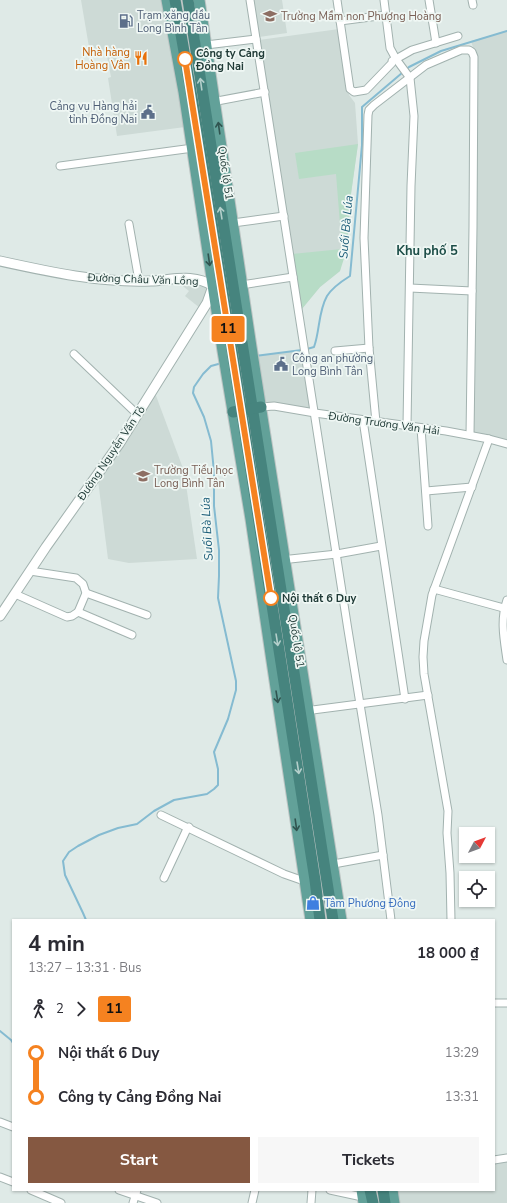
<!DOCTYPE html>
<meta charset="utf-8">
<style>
:root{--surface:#fff;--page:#f7f7f7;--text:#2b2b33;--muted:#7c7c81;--accent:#855841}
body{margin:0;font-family:"Nunito Sans",sans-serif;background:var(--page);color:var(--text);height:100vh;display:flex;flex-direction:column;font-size:15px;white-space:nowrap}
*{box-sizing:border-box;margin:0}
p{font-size:13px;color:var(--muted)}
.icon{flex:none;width:22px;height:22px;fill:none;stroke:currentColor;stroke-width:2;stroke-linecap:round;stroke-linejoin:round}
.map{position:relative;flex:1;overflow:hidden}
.details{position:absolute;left:12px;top:919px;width:483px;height:272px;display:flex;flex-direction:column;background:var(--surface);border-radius:0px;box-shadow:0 1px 3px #0004}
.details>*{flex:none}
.badge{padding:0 8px;border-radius:3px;font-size:14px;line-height:26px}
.needle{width:26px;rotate:49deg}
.buttons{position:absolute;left:459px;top:827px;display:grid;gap:8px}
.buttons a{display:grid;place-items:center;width:36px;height:36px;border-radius:0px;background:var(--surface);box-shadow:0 1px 3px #0004;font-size:20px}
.map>.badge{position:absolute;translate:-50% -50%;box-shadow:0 0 0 2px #fff}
.legs{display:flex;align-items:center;gap:6px;height:44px;padding:0 16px;font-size:13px}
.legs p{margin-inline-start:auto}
.head{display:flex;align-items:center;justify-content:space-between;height:68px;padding:0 16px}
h1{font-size:22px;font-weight:700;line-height:30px}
.button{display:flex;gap:8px;margin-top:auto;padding:8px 16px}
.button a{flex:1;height:46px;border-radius:0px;background:var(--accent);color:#fff;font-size:16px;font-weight:700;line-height:46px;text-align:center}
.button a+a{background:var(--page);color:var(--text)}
ul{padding:0 16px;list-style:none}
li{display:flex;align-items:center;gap:14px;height:44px;font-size:15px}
li i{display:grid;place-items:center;width:6px;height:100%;margin:0 5px;background:currentColor}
li i::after{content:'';width:10px;height:10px;margin:-5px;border:3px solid;border-radius:50%;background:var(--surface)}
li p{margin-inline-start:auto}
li:first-child i{background:linear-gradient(#0000 50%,currentColor 0)}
li:last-child i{background:linear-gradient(currentColor 50%,#0000 0)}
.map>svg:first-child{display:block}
</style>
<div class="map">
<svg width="507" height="1203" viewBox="0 0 507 1203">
<rect width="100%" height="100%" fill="#dfeae7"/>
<!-- built -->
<g fill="#cddad6">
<polygon points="81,0 163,0 185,127 117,136 108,78 111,77 106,51 90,53"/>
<polygon points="253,0 282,0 287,33 259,37"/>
<polygon points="339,29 349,95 355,103 358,144 340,271 320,287 301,310 259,40"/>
<polygon points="507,31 507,441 473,433 476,57 471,41"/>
<polygon points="190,282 209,287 200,308 185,296 189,291 179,283"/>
<polygon points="302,350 312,410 264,404 256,356"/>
<polygon points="155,393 184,471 197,559 129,563 108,559 98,480"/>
<polygon points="507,1161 507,1203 398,1203 395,1190 494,1190 494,1162"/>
</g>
<!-- green -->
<polygon fill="#b7dcc6" points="358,144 351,194 347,249 340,271 320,287 301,310 292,254 342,249 336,174 299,179 295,153"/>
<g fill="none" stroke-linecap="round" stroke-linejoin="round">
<!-- stream -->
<g stroke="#85bbd1" stroke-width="2">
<path d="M307,349L314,347C320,331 318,312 327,296C332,288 342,281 350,276L362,145V107L409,67L441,51L507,31"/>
<polyline points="255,356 302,350"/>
<polyline points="86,920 83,913 65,875 63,861 69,852 78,846 99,835 118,828 137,824 154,811 174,800 207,794 214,789 218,785 218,769 214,752 228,719 236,690 236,681 218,598 219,576 219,550 214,506 214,472 211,441 204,417 193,393 194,387 203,374 211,366 222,363"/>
<polyline points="0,1031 11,1040 13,1043"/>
</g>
<defs>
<g id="minor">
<polyline points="250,0 348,630 378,815 391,920"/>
<polyline points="337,0 350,89 354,92 366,90 392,63 392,61 396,59 390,48 384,0"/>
<polyline points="429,0 436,43"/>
<polyline points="472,0 473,5"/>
<polyline points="340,21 386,15"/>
<polyline points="206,45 256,39"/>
<polyline points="212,102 265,92"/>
<polyline points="60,166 193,148"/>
<polyline points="233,223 284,216"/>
<polyline points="129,224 139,281"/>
<polyline points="241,285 293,277"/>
<polyline points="410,288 472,291"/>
<polyline points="335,351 369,348"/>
<polyline points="74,354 137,414"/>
<polyline points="261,407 274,406 315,413 446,431 489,439 507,444"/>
<polyline points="363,420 405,699"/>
<polyline points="376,422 369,348 364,238 368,115 369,110 374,105 426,65 461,50 469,50 472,52 474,57 473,227 470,435"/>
<polyline points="407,426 411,186 414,116 410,78 396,59 412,50 458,36"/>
<polyline points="421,428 428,526"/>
<polyline points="426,491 472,487"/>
<polyline points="281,560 337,554 381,546"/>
<polyline points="434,589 507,609"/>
<polyline points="86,593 147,615"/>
<polyline points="15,594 67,617 72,616 78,612 86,593 83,584 76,578 30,571"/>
<path d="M507,600C500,620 504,639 507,660"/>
<polyline points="78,612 132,635"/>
<polyline points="305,711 428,695"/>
<polyline points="161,815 284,874 304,881 308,880"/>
<polyline points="328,865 383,855"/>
<polyline points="164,878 186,831 189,827"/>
<polyline points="451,920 450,873 447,833 448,811 424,674 423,657 424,641 432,595 489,439"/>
<polyline points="494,1003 507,1003"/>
<polyline points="0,1122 13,1127"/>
<polyline points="494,1160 507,1158"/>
<polyline points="0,1177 13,1182"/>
<polyline points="31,1190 61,1203"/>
<polyline points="119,1190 157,1203"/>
<polyline points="330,1190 367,1198"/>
<polyline points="133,1203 137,1190"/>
<polyline points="252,1203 255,1190"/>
<polyline points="311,1203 312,1190"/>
</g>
<path id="tertiary" d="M0,261C50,272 100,283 151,281C172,280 194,273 213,286L207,303L119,444L46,547L0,616"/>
<g id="primary">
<polyline points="167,0 184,92 223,351 251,519 272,661 311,920"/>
<polyline points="199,0 251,347 341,920"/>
<polyline points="362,1190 364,1203"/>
<polyline points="392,1190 394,1203"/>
</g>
<g id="trunk">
<polyline points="175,0 197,126 315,880 320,920"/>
<polyline points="188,0 333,920"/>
<polyline points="233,412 261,407"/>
<polyline points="370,1190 373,1203"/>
<polyline points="383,1190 385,1203"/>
</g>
</defs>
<!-- minor casing -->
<use href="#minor" stroke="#a2b2af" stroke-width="9"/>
<!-- tertiary casing -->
<use href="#tertiary" stroke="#a2b2af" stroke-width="11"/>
<!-- primary casing -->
<use href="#primary" stroke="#bcc4c3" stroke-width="13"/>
<!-- trunk casing -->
<use href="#trunk" stroke="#bcc4c3" stroke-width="13"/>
<!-- minor -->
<use href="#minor" stroke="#fff" stroke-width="7"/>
<!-- tertiary -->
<use href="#tertiary" stroke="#fff" stroke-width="9"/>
<!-- primary -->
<use href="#primary" stroke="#62a199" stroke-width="11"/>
<!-- trunk -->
<use href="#trunk" stroke="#46847e" stroke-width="11"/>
</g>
<!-- one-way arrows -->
<defs><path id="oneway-shaft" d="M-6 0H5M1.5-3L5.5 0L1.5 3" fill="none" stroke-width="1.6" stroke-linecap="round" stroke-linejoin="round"/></defs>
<g stroke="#b4cfcb">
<use href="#oneway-shaft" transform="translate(201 84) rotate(-98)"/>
<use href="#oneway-shaft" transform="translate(221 213) rotate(-99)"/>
<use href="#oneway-shaft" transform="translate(277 640) rotate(81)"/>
<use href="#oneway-shaft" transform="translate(298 768) rotate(81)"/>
</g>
<g stroke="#305450">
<use href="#oneway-shaft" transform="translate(219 128) rotate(-98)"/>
<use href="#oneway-shaft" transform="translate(209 260) rotate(82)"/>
<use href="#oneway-shaft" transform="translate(277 697) rotate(81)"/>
<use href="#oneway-shaft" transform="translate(296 825) rotate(82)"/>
</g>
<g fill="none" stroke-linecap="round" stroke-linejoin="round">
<defs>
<polyline id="line-1" points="185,59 271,598"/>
</defs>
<!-- line-1 casing -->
<use href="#line-1" stroke="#fff" stroke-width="9"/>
<!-- line-1 -->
<use href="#line-1" stroke="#f58220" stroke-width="6"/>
</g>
<!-- icons -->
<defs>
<symbol id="school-bare" viewBox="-9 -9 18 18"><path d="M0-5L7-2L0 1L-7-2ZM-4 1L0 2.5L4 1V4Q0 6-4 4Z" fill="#8d6e63" stroke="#eff7f4" stroke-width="2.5" paint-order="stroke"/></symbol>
<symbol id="fuel-bare" viewBox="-9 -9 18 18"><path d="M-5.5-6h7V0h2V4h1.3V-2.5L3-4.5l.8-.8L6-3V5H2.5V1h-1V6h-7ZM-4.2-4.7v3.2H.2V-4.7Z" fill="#5c6f8a" stroke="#eff7f4" stroke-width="2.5" paint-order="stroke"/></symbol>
<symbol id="restaurant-bare" viewBox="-9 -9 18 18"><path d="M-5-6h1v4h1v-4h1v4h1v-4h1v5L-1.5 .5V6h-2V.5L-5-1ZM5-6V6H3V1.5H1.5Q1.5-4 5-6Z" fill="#e8710a" stroke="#eff7f4" stroke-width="2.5" paint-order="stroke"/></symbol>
<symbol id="civic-bare" viewBox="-9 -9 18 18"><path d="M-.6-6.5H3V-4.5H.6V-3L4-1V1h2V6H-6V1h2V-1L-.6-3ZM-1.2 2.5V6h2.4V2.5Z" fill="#5c6f8a" stroke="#eff7f4" stroke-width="2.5" paint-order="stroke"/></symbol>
<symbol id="shop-bare" viewBox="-9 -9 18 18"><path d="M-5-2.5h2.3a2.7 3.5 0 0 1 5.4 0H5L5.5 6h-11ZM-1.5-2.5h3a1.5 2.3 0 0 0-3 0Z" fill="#3f7fe0" stroke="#eff7f4" stroke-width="2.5" paint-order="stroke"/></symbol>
</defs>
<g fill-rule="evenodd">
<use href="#school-bare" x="260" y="6" width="20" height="20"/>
<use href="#fuel-bare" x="116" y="11" width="20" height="20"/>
<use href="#restaurant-bare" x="131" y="48" width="20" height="20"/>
<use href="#civic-bare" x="138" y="102" width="20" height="20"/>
<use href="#civic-bare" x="271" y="354" width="20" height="20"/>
<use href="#school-bare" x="133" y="466" width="20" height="20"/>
<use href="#shop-bare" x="303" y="893" width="20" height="20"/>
</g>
<!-- markers -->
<g fill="#fff" stroke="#f58220" stroke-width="2">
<circle cx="185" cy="59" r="7"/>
<circle cx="271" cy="598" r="7"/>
</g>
<g text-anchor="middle" stroke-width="3.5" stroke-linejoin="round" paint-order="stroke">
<!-- service labels -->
<g font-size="11" fill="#4e5e75" stroke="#eff7f4" text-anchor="start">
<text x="137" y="19">Trạm xăng dầu<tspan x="137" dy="13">Long Bình Tân</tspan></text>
<text x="137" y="110" text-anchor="end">Cảng vụ Hàng hải<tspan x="137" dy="13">tỉnh Đồng Nai</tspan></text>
<text x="292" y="362">Công an phường<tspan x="292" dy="13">Long Bình Tân</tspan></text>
</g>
<!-- education labels -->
<g font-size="11" fill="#785e54" stroke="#eff7f4" text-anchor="start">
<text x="281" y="20">Trường Mầm non Phượng Hoàng</text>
<text x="154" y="474">Trường Tiểu học<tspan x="154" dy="13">Long Bình Tân</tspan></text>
</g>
<!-- food labels -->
<g font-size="11" fill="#c56008" stroke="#eff7f4" text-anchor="end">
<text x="130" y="56">Nhà hàng<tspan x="130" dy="13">Hoàng Vân</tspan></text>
</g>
<!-- stop labels -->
<g font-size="11" font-weight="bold" fill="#203b37" stroke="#eff7f4" text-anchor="start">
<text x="196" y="57">Công ty Cảng<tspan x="196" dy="13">Đồng Nai</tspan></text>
<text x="282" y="602">Nội thất 6 Duy</text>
</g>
<!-- street labels -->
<g font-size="11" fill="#203b37" stroke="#eff7f4">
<text transform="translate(226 173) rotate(82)" y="4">Quốc lộ 51</text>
<text transform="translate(143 279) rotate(2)" y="4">Đường Châu Văn Lồng</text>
<text transform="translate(384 423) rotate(8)" y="4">Đường Trương Văn Hải</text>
<text transform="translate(111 453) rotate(-56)" y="4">Đường Nguyễn Văn Tỏ</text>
<text transform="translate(297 641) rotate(81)" y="4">Quốc lộ 51</text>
</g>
<!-- shop labels -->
<g font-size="11" fill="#366cbe" stroke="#eff7f4" text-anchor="start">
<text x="324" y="907">Tâm Phương Đông</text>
</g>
<!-- water labels -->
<g font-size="12" font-style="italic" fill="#195b77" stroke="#eff7f4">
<text transform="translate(346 227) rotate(-85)" y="4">Suối Bà Lúa</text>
<text transform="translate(207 529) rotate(-93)" y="4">Suối Bà Lúa</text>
</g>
<!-- quarter labels -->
<g font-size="13" font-weight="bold" fill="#1c4d47" stroke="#eff7f4">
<text x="427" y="255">Khu phố 5</text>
</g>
</g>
</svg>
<div class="buttons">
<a><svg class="needle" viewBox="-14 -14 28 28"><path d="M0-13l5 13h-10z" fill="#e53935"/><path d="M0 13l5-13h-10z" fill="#7c7c81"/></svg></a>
<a><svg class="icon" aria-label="locate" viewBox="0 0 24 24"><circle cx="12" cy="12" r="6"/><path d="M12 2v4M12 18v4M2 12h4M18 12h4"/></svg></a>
</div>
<b class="badge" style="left:228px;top:329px;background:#f58220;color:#111">11</b>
<section class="details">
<div class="head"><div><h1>4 min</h1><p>13:27 – 13:31 · Bus</p></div><b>18 000 ₫</b></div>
<div class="legs"><svg class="icon" aria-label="walk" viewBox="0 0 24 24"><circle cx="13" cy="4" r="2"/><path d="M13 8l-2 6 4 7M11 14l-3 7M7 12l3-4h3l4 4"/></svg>2<svg class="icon" aria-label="forward" viewBox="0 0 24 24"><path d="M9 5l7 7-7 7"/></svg><b class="badge" style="background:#f58220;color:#111">11</b></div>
<ul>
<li><i style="color:#f58220"></i><b>Nội thất 6 Duy</b><p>13:29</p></li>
<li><i style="color:#f58220"></i><b>Công ty Cảng Đồng Nai</b><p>13:31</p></li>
</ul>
<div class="button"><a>Start</a><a>Tickets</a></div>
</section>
</div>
